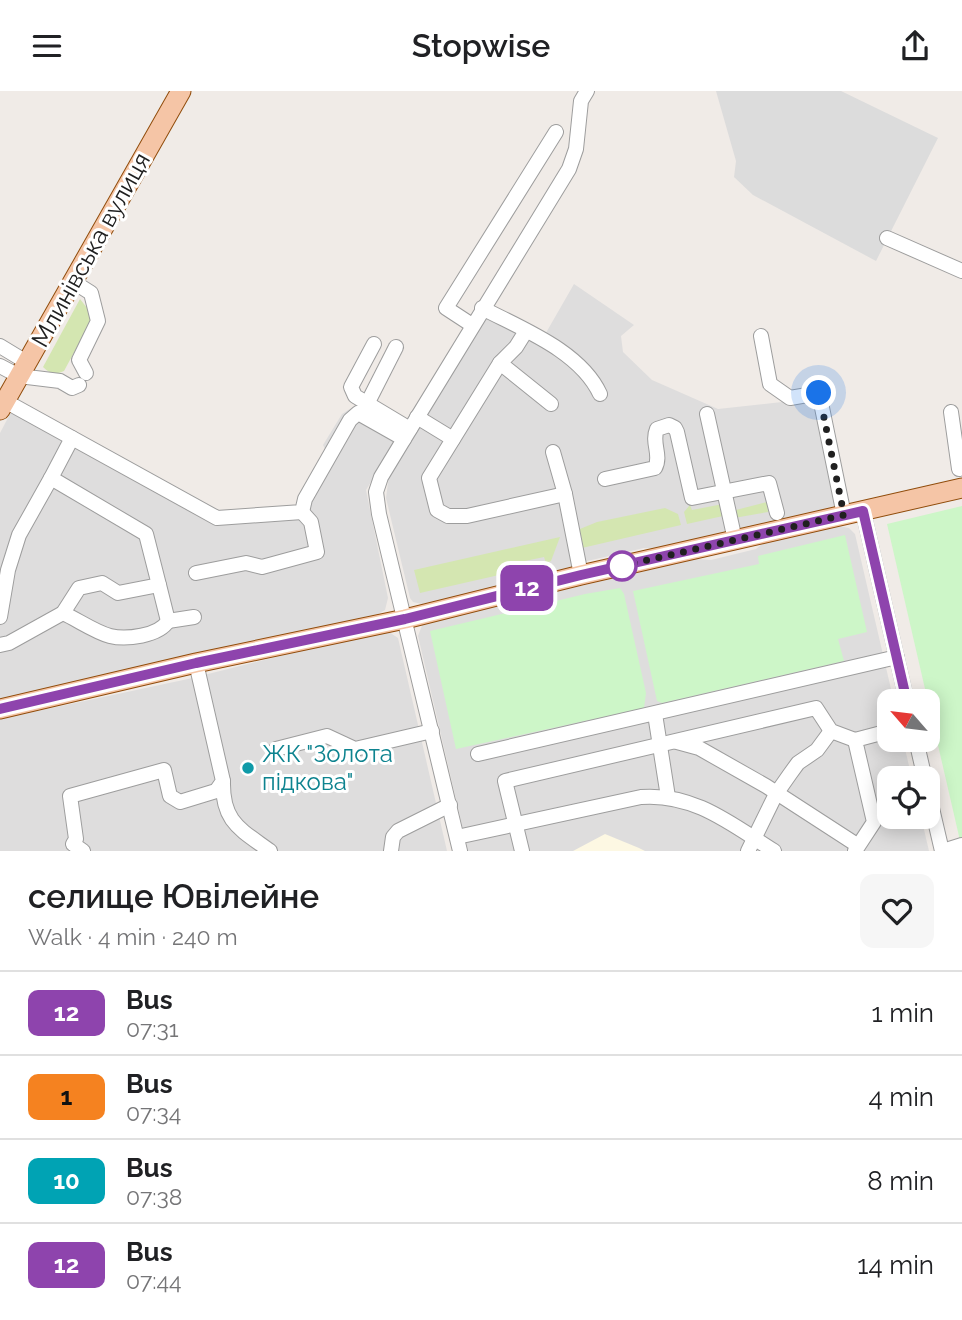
<!DOCTYPE html>
<meta charset="utf-8">
<style>
:root{--surface:#fff;--page:#f6f6f6;--text:#202124;--muted:#757577;--line:#e0e0e0}
body{margin:0;font-family:Raleway,sans-serif;background:var(--page);color:var(--text);height:100vh;display:flex;flex-direction:column;font-size:26px;white-space:nowrap}
*{box-sizing:border-box;margin:0}
p{font-size:23px;color:var(--muted)}
.icon{flex:none;width:38px;height:38px;fill:none;stroke:currentColor;stroke-width:2;stroke-linecap:round;stroke-linejoin:round}
.map{position:relative;height:760px;overflow:hidden}
.panel{display:flex;flex-direction:column;background:var(--surface);flex:1}
.panel>*{flex:none}
.badge{padding:0 14px;border-radius:10px;font-size:24px;line-height:46px}
.needle{width:46px;rotate:298deg}
.controls{position:absolute;left:877px;top:598px;display:grid;gap:14px}
.controls a{display:grid;place-items:center;width:63px;height:63px;border-radius:14px;background:var(--surface);box-shadow:0 4px 18px #0003;font-size:35px}
.you{position:absolute;width:35px;height:35px;margin:-18px;border:5px solid #fff;border-radius:50%;background:#1a73e8;box-shadow:0 0 0 10px #1a73e833}
.map>.badge{position:absolute;translate:-50% -50%;box-shadow:0 0 0 4px #fff}
.round{display:grid;place-items:center;flex:none;width:74px;height:74px;border-radius:14px;background:var(--page)}
.summary{display:flex;align-items:center;justify-content:space-between;height:119px;padding:0 28px}
h1{font-size:33px;font-weight:600;line-height:52px}
ul{padding:0;list-style:none}
li{display:flex;align-items:center;gap:21px;height:84px;padding:0 28px;border-top:2px solid var(--line)}
li div{flex:1}
li b{display:block;font-size:26px}
li em{font-style:normal}
li .badge{min-width:77px;font-weight:700;text-align:center}
header{display:flex;justify-content:space-between;align-items:center;height:91px;padding:0 28px;background:var(--surface);font-size:32px;font-weight:600}
.map>svg:first-child{display:block}
</style>
<header><svg class="icon" aria-label="menu" viewBox="0 0 24 24"><path d="M4 6h16M4 12h16M4 18h16"/></svg>Stopwise<svg class="icon" aria-label="share" viewBox="0 0 24 24"><path d="M12 15V3M7 8l5-5 5 5M5 13v7h14v-7"/></svg></header>
<div class="map">
<svg width="962" height="760" viewBox="0 0 962 760">
<rect width="100%" height="100%" fill="#f0ebe7"/>
<!-- residential -->
<g fill="#dedddd">
<polygon points="574,193 634,234 621,245 623,261 652,289 718,318 800,309 819,322 835,415 834,417 659,458 644,457 583,471 564,480 422,513 413,511 410,507 386,407 389,384 486,227 492,228 539,254"/>
<polygon points="353,316 402,341 366,399 388,507 385,519 378,523 0,610 0,342 10,323 14,321 215,428 298,425 326,360 323,354 342,323"/>
<polygon points="839,435 849,437 855,443 894,611 889,611 889,649 903,649 912,688 889,688 889,726 921,726 929,760 468,760 418,545 423,532 696,468 711,469 756,458 762,453"/>
<polygon points="389,541 398,547 447,760 0,760 0,628 188,588 369,543"/>
</g>
<!-- education -->
<polygon fill="#fdf8e3" points="605,743 639,757 645,760 573,760"/>
<!-- grass -->
<g fill="#d4e6b1">
<path d="M80,208L91,222V230L64,280C55,284 50,283 43,276Z"/>
<polygon points="767,411 768,421 734,427 732,420"/>
<polygon points="723,413 723,425 687,433 684,421 690,414 692,419"/>
<polygon points="665,417 678,423 681,434 582,457 575,440 597,431"/>
<polygon points="560,446 551,470 546,472 544,466 525,470 526,476 521,479 420,502 414,479"/>
</g>
<!-- park -->
<g fill="#cdf6c8">
<polygon points="962,415 962,754 961,754 887,433"/>
<polygon points="845,444 867,541 838,548 844,570 662,612 657,610 633,500 759,473 758,465"/>
<polygon points="620,497 624,503 646,602 644,617 456,658 430,540 585,503"/>
</g>
<!-- parking -->
<polygon fill="#dcdcdc" points="716,0 841,0 938,47 876,170 753,104 734,86 736,70"/>
<g fill="none" stroke-linecap="round" stroke-linejoin="round">
<defs>
<g id="minor">
<polyline points="887,147 962,180"/>
<polyline points="72,190 91,202 98,230 79,269 86,282"/>
<path d="M482,217C522,238 580,260 600,303"/>
<polyline points="472,234 446,217 556,41"/>
<polyline points="526,240 516,256 500,272 429,387 437,419 448,425 467,425 565,403"/>
<polyline points="761,245 770,293 790,307 819,302 844,424"/>
<polyline points="374,253 351,296 355,305 410,338"/>
<polyline points="0,255 28,272"/>
<polyline points="500,272 551,313"/>
<polyline points="0,275 19,285 60,290 72,297 79,294"/>
<polyline points="5,310 217,427 302,421 305,408 350,329 358,322 404,348"/>
<polyline points="367,313 396,256"/>
<polyline points="951,321 959,378 962,377"/>
<polyline points="707,323 735,449"/>
<polyline points="417,326 453,348"/>
<polyline points="553,361 565,403 581,484"/>
<path d="M605,388L655,377C662,364 651,352 657,338L669,334L675,337L677,341L692,407L769,392L777,422"/>
<polyline points="863,420 907,611"/>
<polyline points="196,482 246,472 262,476 317,461 311,431 302,421"/>
<path d="M63,522C78,529 95,541 110,545C126,549 159,545 168,530L159,494"/>
<polyline points="0,526 8,479 19,444 51,387"/>
<polyline points="168,530 194,526"/>
<polyline points="0,554 9,552 63,522 79,497 102,492 118,502 159,494 146,443 51,387 72,347"/>
<polyline points="655,623 668,706"/>
<polyline points="916,649 925,688"/>
<polyline points="677,651 699,657 766,695 857,754"/>
<polyline points="276,658 327,645 355,658 432,640"/>
<polyline points="478,663 897,566"/>
<path d="M223,690C222,731 240,738 270,760"/>
<polyline points="928,700 942,760"/>
<path d="M457,746L641,706C694,702 731,733 774,760"/>
<polyline points="83,760 73,753 76,748 70,705 164,679 170,705 180,711 216,700 223,690 196,572"/>
<polyline points="391,760 393,746 398,740 450,714"/>
<polyline points="460,760 379,423 376,401 381,386 404,348 569,78 576,58 581,10 587,0"/>
<polyline points="522,760 505,690 816,617 831,640 855,649"/>
<polyline points="748,760 776,703 790,683 798,672 817,659 831,640"/>
<polyline points="855,760 874,731 855,649 889,640"/>
<polyline points="943,760 962,754"/>
</g>
<g id="major">
<polyline points="0,319 181,0"/>
<polyline points="0,618 196,572 405,528 581,484 962,397"/>
</g>
</defs>
<!-- minor casing -->
<use href="#minor" stroke="#9d9d9d" stroke-width="16"/>
<!-- major casing -->
<use href="#major" stroke="#904c0b" stroke-width="21"/>
<!-- minor -->
<use href="#minor" stroke="#fff" stroke-width="14"/>
<!-- major -->
<use href="#major" stroke="#f5c5a6" stroke-width="19"/>
</g>
<g fill="none" stroke-linecap="round" stroke-linejoin="round">
<defs>
<polyline id="line" points="0,618 196,572 405,528 581,484 863,420 907,611"/>
</defs>
<!-- line casing -->
<use href="#line" stroke="#fff" stroke-width="16"/>
<!-- line -->
<use href="#line" stroke="#8e44ad" stroke-width="10"/>
<!-- walk -->
<polyline stroke="#202020" stroke-width="7" stroke-dasharray="0 12.6" points="622,475 844,424 819,302"/>
</g>
<!-- markers -->
<circle fill="#fff" stroke="#8e44ad" stroke-width="3.5" cx="622" cy="475" r="14"/>
<circle fill="#0f9aa8" stroke="#fff" stroke-width="2.5" cx="248" cy="677" r="7"/>
<g text-anchor="middle" stroke-width="6" stroke-linejoin="round" paint-order="stroke">
<!-- street labels -->
<g font-size="24" fill="#202020" stroke="#fff">
<text transform="translate(91 159) rotate(-61)" y="8">Млинівська вулиця</text>
</g>
<!-- culture labels -->
<g font-size="24" fill="#0d838f" stroke="#fff" text-anchor="start">
<text x="262" y="671">ЖК "Золота<tspan x="262" dy="28">підкова"</tspan></text>
</g>
</g>
</svg>
<div class="controls">
<a><svg class="needle" viewBox="-14 -14 28 28"><path d="M0-13l5 13h-10z" fill="#e53935"/><path d="M0 13l5-13h-10z" fill="#757577"/></svg></a>
<a><svg class="icon" aria-label="locate" viewBox="0 0 24 24"><circle cx="12" cy="12" r="6"/><path d="M12 2v4M12 18v4M2 12h4M18 12h4"/></svg></a>
</div>
<div class="you" style="left:819px;top:302px"></div>
<b class="badge" style="left:527px;top:497px;background:#8e44ad;color:#fff">12</b>
</div>
<section class="panel">
<div class="summary"><div><h1>селище Ювілейне</h1><p>Walk · 4 min · 240 m</p></div><a class="round"><svg class="icon" aria-label="heart" viewBox="0 0 24 24"><path d="M12 20l-8-8c-3-5 5-10 8-4 3-6 11-1 8 4z"/></svg></a></div>
<ul>
<li><span class="badge" style="background:#8e44ad;color:#fff">12</span><div><b>Bus</b><p>07:31</p></div><em>1 min</em></li>
<li><span class="badge" style="background:#f58220;color:#111">1</span><div><b>Bus</b><p>07:34</p></div><em>4 min</em></li>
<li><span class="badge" style="background:#00a3b4;color:#fff">10</span><div><b>Bus</b><p>07:38</p></div><em>8 min</em></li>
<li><span class="badge" style="background:#8e44ad;color:#fff">12</span><div><b>Bus</b><p>07:44</p></div><em>14 min</em></li>
</ul>
</section>
